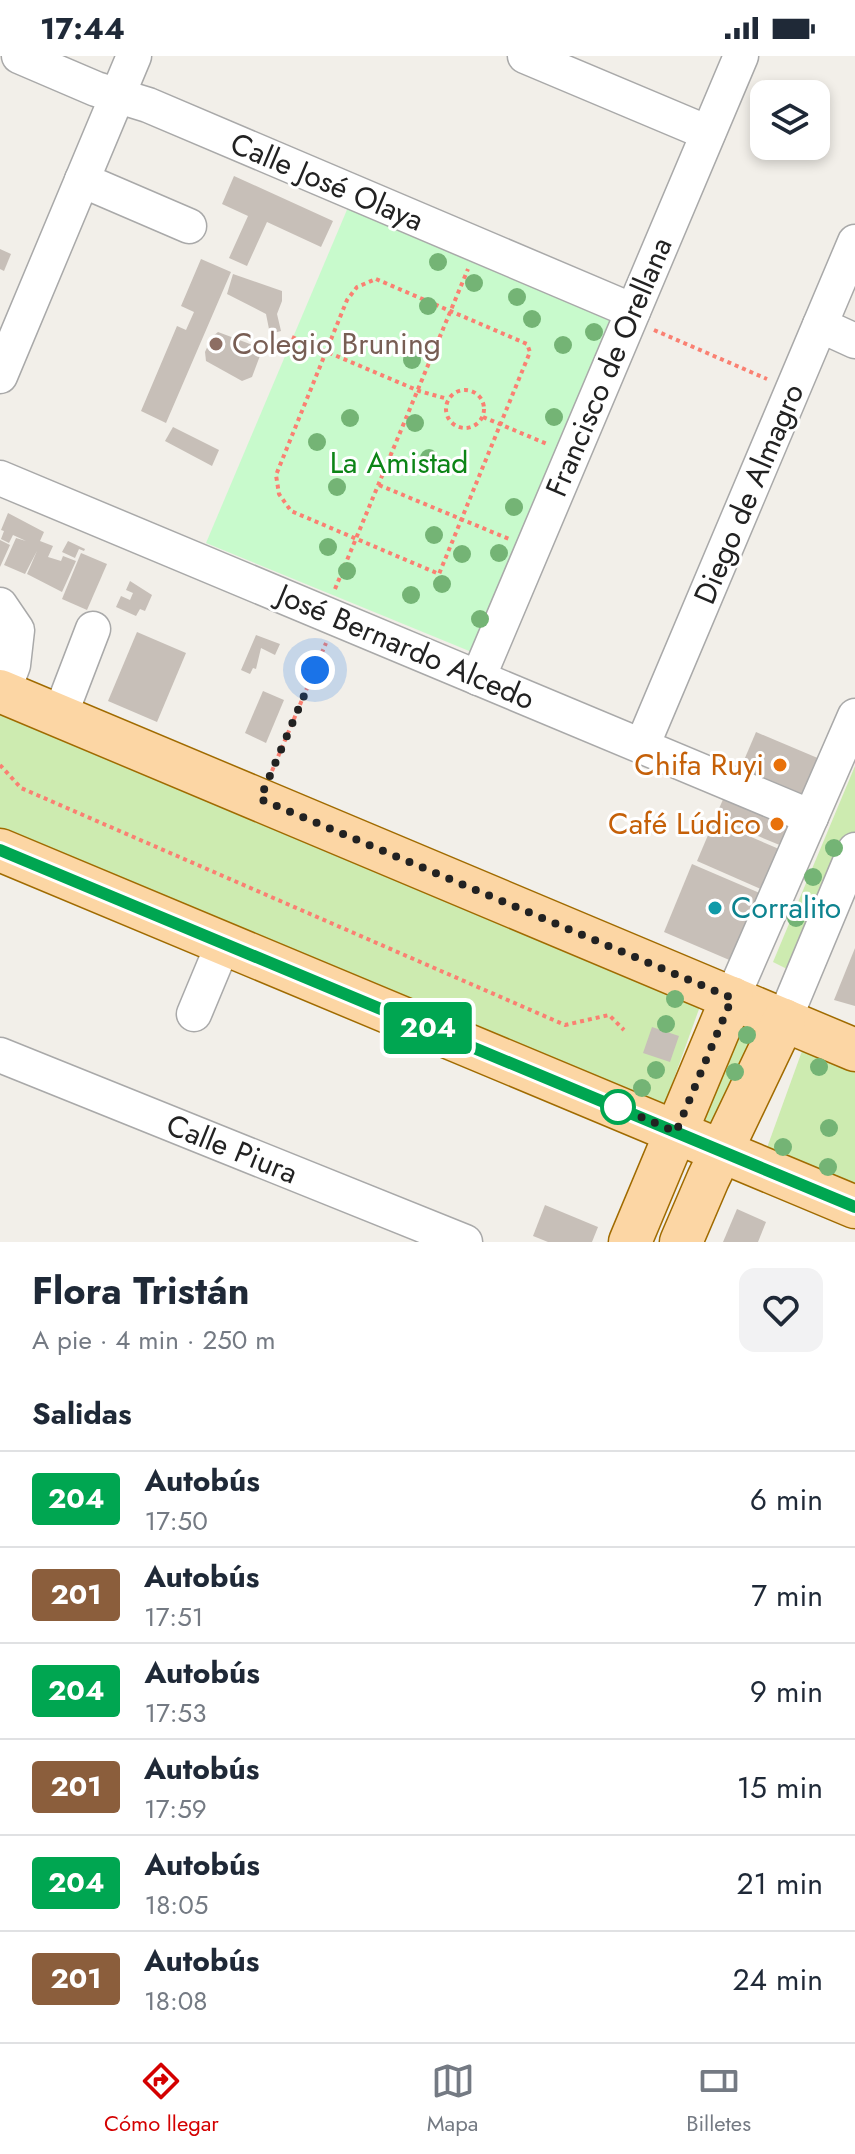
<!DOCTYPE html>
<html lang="es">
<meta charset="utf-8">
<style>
:root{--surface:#fff;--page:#f2f2f3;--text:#1f2937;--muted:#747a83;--line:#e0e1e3;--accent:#d40000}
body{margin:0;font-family:Jost,sans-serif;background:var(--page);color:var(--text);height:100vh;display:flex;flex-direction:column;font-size:30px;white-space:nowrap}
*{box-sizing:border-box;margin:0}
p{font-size:26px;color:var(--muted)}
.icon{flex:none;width:44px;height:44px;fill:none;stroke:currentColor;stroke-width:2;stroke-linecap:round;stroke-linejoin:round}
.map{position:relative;height:1186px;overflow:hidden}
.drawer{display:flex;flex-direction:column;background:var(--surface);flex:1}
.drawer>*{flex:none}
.badge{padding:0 16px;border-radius:6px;font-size:28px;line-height:52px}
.tools{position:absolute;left:750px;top:24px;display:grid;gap:16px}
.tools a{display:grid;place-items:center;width:80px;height:80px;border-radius:16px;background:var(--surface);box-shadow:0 4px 12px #0003;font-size:40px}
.you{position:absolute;width:40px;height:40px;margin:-20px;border:6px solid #fff;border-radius:50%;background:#1a73e8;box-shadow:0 0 0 12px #1a73e833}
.map>.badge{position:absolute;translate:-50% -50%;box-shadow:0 0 0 4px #fff}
h2{padding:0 32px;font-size:30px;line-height:72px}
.round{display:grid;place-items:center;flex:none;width:84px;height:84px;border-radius:16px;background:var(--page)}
.head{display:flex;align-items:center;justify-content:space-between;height:136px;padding:0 32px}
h1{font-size:38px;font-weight:700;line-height:60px}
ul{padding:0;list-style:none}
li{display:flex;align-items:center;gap:24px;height:96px;padding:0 32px;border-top:2px solid var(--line)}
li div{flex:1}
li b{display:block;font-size:30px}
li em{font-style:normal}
li .badge{min-width:88px;font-weight:700;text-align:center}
.status{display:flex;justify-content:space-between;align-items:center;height:56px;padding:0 40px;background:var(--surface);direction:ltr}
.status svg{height:22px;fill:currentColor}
.menu{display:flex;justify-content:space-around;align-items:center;height:112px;border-top:2px solid var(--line);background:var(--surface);font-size:22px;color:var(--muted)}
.menu a{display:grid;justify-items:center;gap:4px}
.menu .on{color:var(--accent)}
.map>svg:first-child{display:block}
</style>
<div class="status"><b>17:44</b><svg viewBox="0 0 49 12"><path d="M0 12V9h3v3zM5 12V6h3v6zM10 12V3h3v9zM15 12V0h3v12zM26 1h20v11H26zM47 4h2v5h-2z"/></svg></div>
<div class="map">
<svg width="855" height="1186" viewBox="0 0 855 1186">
<rect width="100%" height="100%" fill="#f2efe9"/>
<!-- grass -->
<g fill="#cdebb0">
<polygon points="0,655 703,942 664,1050 0,776"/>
<polygon points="855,710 855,781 797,918 773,906"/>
<polygon points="735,960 774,960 724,1082 699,1074"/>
<polygon points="806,984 855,1005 855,1138 764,1100"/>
</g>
<!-- park -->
<polygon fill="#c8facc" points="349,149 614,263 479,599 206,487"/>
<!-- building -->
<g fill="#c7bfb8">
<polygon points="234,120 333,165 321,191 267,166 247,210 229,202 248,160 222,148"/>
<polygon points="0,193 11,198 4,215 0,213"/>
<polygon points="201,203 231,216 166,367 141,355 177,270 186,274 194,256 181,250"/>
<polygon points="233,218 282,235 282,245 277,258 281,275 270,278 266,258 227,238"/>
<polygon points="218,276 258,291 261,297 252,321 242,325 206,305 205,296 212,281"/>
<polygon points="173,371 219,394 212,410 165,385"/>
<polygon points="8,457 44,476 40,485 53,490 48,501 61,505 63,500 76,505 62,536 27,518 37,495 25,518 4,509 16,482 26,485 13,479 9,487 1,483 4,475 1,474"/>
<polygon points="0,484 10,489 0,511"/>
<polygon points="68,485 85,493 84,495 79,493 75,502 62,496"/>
<polygon points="81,497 107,508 87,554 62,543"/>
<polygon points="130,525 152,539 145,555 140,553 136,560 116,551 121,540 130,544 133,537 126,534"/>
<polygon points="137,576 186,597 157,666 108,645"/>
<polygon points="256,579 280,588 275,599 261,592 256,613 253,612 250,618 241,614"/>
<polygon points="263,635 284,644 266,687 245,677"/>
<polygon points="756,676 820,703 804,743 739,716"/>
<polygon points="727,734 794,762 782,790 715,762"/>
<polygon points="714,765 779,793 763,834 697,805"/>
<polygon points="692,808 762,838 734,906 664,876"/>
<polygon points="855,892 855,950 834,944"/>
<polygon points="652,971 679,980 670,1006 643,997"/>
<polygon points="545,1149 598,1171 592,1186 548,1186 533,1180"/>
<polygon points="737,1153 766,1166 758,1186 723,1186"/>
</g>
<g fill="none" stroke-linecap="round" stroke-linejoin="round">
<defs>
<g id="minor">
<polyline points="19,0 96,33 148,49 633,255"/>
<polyline points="525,0 708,77"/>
<polyline points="82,124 189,170"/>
<polyline points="820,269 855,285"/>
<polyline points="0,320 134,0"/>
<polyline points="0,422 811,761"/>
<polyline points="0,549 17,574 13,609 3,636"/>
<polyline points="478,622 741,0"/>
<polyline points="60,659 93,573"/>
<polyline points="642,690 855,186"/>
<polyline points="732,942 855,660"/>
<polyline points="194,958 224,886"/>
<polyline points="784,964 855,794"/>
<polyline points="0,999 465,1186"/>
</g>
<g id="major">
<polyline points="0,635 855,994"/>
<polyline points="0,794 855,1151"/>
<polyline points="630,1186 732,942"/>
<polyline points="681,1186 708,1123 784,964"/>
</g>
</defs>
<!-- minor casing -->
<use href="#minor" stroke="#a9a9a9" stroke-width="37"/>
<!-- major casing -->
<use href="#major" stroke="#a06b00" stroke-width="45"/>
<!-- path -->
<g stroke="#fa8072" stroke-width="4" stroke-dasharray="4 4" stroke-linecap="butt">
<polygon points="376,223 527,288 530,296 439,518 291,455 279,438 276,419 347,244 357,231"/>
<polyline points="654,274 767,323"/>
<polyline points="292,281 419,335 448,343"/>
<circle cx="465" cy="353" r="19"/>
<polyline points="483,361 547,388"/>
<polyline points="379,429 509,483"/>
<polyline points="335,533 468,213"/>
<polyline points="0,709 21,732 565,969 609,959 624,974"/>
<polyline points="272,715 326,587"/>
</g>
<!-- minor -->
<use href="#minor" stroke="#fff" stroke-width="34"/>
<!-- major -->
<use href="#major" stroke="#fcd6a4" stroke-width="42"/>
</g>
<!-- trees -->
<g fill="#74b475">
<circle cx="438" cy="206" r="9"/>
<circle cx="474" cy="227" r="9"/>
<circle cx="517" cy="241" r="9"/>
<circle cx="428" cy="250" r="9"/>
<circle cx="532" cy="263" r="9"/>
<circle cx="594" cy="276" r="9"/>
<circle cx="563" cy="289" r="9"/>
<circle cx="412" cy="304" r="9"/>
<circle cx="554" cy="361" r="9"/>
<circle cx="350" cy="362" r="9"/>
<circle cx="415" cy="367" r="9"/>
<circle cx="317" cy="386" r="9"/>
<circle cx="429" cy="402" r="9"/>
<circle cx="337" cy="431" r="9"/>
<circle cx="514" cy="451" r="9"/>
<circle cx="434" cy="479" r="9"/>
<circle cx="328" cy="491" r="9"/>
<circle cx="499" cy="497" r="9"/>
<circle cx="462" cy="498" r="9"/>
<circle cx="347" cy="515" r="9"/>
<circle cx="442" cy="528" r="9"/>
<circle cx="411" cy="539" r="9"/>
<circle cx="480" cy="563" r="9"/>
<circle cx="834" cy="792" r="9"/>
<circle cx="813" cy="821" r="9"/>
<circle cx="796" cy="862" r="9"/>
<circle cx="675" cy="943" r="9"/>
<circle cx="666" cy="968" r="9"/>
<circle cx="747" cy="979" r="9"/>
<circle cx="819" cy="1011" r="9"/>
<circle cx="656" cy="1014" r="9"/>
<circle cx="735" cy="1016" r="9"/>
<circle cx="642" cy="1032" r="9"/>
<circle cx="829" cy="1072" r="9"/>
<circle cx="783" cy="1091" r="9"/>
<circle cx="828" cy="1111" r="9"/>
</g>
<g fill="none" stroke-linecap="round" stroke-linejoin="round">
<defs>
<polyline id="line" points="0,794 855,1151"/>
</defs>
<!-- line casing -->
<use href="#line" stroke="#fff" stroke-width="18"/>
<!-- line -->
<use href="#line" stroke="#00a651" stroke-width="12"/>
<!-- walk -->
<polyline stroke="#222" stroke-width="8" stroke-dasharray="0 14.4" points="315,614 260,743 732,942 676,1076 618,1051"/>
</g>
<!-- markers -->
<circle fill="#8d6e63" stroke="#fff" stroke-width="3" cx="216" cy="288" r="8"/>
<g fill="#e8710a" stroke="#fff" stroke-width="3">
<circle cx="780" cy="709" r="8"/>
<circle cx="777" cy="768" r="8"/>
</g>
<circle fill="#0f9aa8" stroke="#fff" stroke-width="3" cx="715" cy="852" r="8"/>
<circle fill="#fff" stroke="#00a651" stroke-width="4" cx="618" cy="1051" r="16"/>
<g text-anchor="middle" stroke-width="6" stroke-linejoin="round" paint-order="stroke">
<!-- street labels -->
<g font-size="30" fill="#222" stroke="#fff">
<text transform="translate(327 126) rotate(23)" y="10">Calle José Olaya</text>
<text transform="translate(609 311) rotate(-67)" y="10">Francisco de Orellana</text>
<text transform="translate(749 438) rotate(-67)" y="10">Diego de Almagro</text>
<text transform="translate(406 591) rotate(23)" y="10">José Bernardo Alcedo</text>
<text transform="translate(232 1093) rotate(22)" y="10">Calle Piura</text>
</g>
<!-- education labels -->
<g font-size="30" fill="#785e54" stroke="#fff" text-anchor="start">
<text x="232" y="298">Colegio Bruning</text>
</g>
<!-- park labels -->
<g font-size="30" fill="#0c8416" stroke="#fff">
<text x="399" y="417">La Amistad</text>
</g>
<!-- food labels -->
<g font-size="30" fill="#c56008" stroke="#fff" text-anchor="end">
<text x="764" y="719">Chifa Ruyi</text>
<text x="761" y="778">Café Lúdico</text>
</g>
<!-- culture labels -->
<g font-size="30" fill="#0d838f" stroke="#fff" text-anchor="start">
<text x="731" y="862">Corralito</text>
</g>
</g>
</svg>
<div class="tools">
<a><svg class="icon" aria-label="layers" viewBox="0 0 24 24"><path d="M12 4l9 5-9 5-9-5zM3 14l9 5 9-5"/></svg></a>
</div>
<div class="you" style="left:315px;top:614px"></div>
<b class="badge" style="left:428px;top:972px;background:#00a651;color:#fff">204</b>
</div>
<section class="drawer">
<div class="head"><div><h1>Flora Tristán</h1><p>A pie · 4 min · 250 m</p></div><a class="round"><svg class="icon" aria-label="heart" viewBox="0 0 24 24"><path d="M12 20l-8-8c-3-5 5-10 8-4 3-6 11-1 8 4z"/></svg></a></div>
<h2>Salidas</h2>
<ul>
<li><span class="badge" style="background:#00a651;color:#fff">204</span><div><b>Autobús</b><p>17:50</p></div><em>6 min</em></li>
<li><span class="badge" style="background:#8b5e3c;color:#fff">201</span><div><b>Autobús</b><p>17:51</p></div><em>7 min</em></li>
<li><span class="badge" style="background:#00a651;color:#fff">204</span><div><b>Autobús</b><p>17:53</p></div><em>9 min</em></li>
<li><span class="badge" style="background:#8b5e3c;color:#fff">201</span><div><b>Autobús</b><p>17:59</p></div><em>15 min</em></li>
<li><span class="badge" style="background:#00a651;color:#fff">204</span><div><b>Autobús</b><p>18:05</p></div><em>21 min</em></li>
<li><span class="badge" style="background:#8b5e3c;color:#fff">201</span><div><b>Autobús</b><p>18:08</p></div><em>24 min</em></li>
</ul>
</section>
<nav class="menu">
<a class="on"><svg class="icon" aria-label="directions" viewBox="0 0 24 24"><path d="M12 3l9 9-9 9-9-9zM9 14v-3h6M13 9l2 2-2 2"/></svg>Cómo llegar</a>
<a><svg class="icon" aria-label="map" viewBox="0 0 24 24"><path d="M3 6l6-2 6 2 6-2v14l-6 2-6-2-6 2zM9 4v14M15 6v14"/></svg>Mapa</a>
<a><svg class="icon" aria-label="tickets" viewBox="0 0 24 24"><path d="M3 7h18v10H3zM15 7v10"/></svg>Billetes</a>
</nav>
